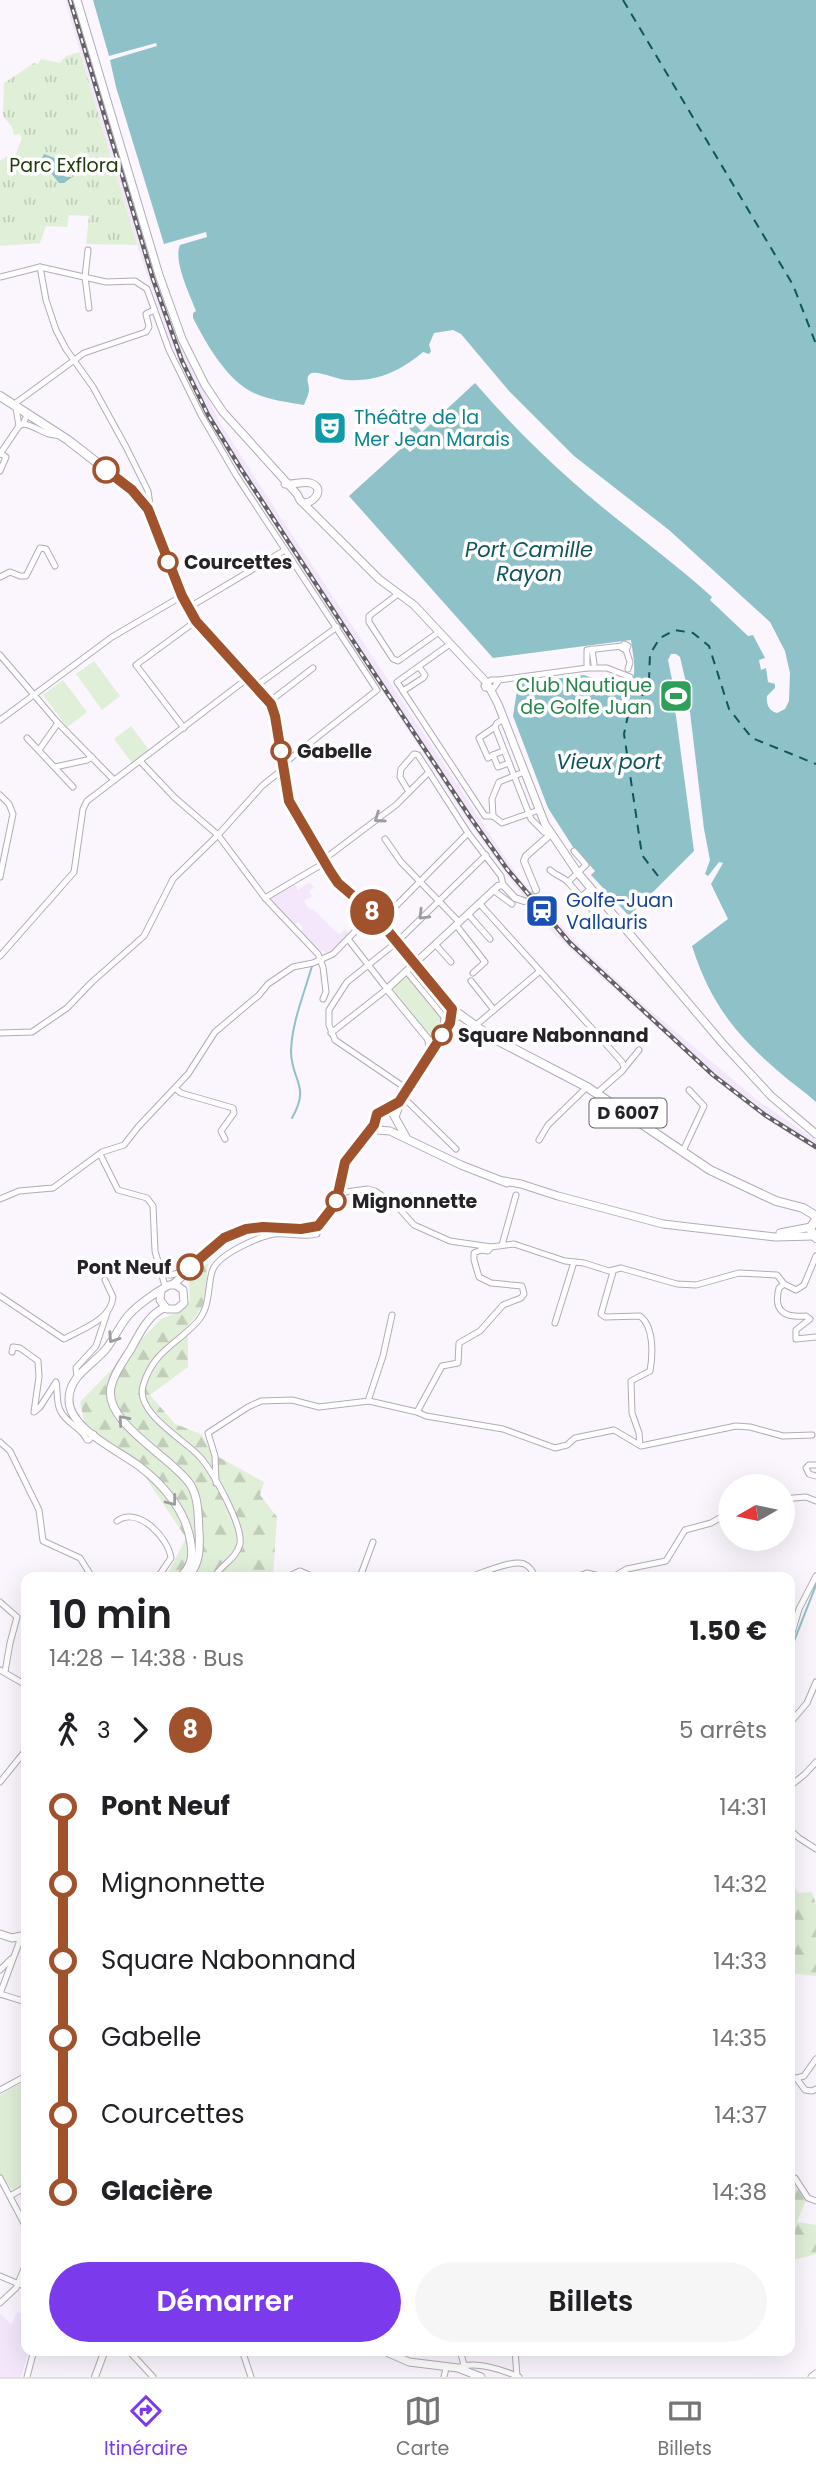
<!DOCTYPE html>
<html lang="fr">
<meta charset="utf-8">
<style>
:root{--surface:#fff;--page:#f6f6f6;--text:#202124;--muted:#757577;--line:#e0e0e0;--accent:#7c3aed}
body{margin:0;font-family:Poppins,sans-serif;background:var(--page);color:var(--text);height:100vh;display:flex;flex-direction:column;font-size:26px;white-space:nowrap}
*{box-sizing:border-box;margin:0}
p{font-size:23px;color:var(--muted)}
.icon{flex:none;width:38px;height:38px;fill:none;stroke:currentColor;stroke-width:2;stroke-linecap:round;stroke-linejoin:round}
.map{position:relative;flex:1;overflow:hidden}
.panel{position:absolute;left:21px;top:1572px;width:774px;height:784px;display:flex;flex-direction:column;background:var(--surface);border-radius:14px;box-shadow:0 7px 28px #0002}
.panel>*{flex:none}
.badge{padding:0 14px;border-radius:23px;font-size:24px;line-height:46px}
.needle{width:46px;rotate:261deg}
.tools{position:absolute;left:718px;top:1474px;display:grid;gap:14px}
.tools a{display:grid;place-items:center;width:77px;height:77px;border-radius:50%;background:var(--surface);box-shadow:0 7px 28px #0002;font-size:35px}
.map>.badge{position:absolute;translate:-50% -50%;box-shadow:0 0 0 4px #fff}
.legs{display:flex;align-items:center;gap:10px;height:77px;padding:0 28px;font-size:23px}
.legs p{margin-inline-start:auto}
.head{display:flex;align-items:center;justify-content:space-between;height:119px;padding:0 28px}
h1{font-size:38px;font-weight:600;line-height:52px}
.cta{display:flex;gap:14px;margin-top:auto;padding:14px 28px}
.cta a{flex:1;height:80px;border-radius:42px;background:var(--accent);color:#fff;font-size:28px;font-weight:600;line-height:80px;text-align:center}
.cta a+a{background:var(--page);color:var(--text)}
ul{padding:0 28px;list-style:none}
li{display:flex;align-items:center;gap:24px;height:77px;font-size:26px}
li i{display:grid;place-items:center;width:10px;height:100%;margin:0 9px;background:currentColor}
li i::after{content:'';width:18px;height:18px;margin:-9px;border:5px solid;border-radius:50%;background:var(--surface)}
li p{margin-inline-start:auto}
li:first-child i{background:linear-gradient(#0000 50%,currentColor 0)}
li:last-child i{background:linear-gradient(currentColor 50%,#0000 0)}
.tab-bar{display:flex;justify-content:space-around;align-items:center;height:98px;border-top:2px solid var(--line);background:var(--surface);font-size:19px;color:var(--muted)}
.tab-bar a{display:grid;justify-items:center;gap:4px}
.tab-bar .active{color:var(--accent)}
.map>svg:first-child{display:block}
</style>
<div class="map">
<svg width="816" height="2377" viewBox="0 0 816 2377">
<defs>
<pattern id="forest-firs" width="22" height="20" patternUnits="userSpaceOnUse" patternTransform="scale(1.75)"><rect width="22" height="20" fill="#e0efd8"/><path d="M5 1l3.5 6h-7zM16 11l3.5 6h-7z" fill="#c0cdb9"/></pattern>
<pattern id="park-tufts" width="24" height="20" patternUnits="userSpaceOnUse" patternTransform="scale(1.75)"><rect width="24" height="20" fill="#e0efd8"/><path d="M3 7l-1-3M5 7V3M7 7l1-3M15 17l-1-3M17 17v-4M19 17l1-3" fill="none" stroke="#c0cdb9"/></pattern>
</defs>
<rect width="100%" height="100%" fill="#fbf5fe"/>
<!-- built -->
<g fill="#f4e7fc">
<polygon points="65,0 75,0 179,338 219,421 281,518 519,878 575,941 644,1005 757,1100 816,1140 816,1151 763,1117 716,1080 583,961 550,930 545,921 540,924 526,908 524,898 467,820 340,627 220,441 170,342 137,245"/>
<polygon points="310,882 314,888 309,891 312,896 304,901 309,909 313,909 337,933 340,934 345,929 349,933 329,953 321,951 302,933 302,926 298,923 294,925 270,900 270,898 294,883 298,890"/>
<polygon points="17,2312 26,2315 26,2350 29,2350 21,2377 0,2377 0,2313 12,2325"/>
</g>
<!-- green -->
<g fill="#e0efd8">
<polygon points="94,661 120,696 102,710 76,674"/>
<polygon points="63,680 87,712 67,727 43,695"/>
<polygon points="131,726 149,750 132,763 114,739"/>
<polygon points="407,976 443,1019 442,1028 435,1039 432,1039 392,989"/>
<polygon points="26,2080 26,2184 14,2190 10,2187 0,2174 0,2095"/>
</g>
<!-- forest -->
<g fill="url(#forest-firs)">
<path d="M209,1263C204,1274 209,1280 207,1291C206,1303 196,1317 188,1325V1367L150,1395L175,1424L201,1434L213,1454L264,1482L260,1495L277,1517L273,1577H166L186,1538L140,1469L85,1426L80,1402L161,1319L181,1311L190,1300L189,1281L196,1268Z"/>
<polygon points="789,1875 798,1893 812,1892 816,1905 816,1976 789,1973 789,1949 795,1924 789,1912"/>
<polygon points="789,2179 795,2181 806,2200 797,2222 816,2225 816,2254 789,2261"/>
</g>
<!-- park -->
<polygon fill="url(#park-tufts)" points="80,52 137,245 86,244 89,216 69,215 67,227 46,226 40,243 0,246 0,161 7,156 11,161 14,159 22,138 20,134 14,135 12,127 3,116 4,83 34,63 38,64 41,59 60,63 66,56"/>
<!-- water -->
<g fill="#8fc1c9">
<path d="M93,0H816V1102C804,1091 790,1082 778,1071C734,1033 710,1002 692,946L728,919L711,884L723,863L719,862L708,876L705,874L710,860L704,829L687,687L680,657L676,654H671L668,660L674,689L670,690L676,716L694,851L629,916L591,875L595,871L573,847L548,808L513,716L518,684L584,675L627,690C639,676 633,657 631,640L493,658L349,496L404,446L410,452L415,448L405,437L409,433L419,444H422L409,428L415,424L422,432L475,383C506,419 539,452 574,483C619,523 668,557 712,597L710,600L748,636L753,635L765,658L759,660L761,670L766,668L768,682L775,684V688L767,696C766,704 769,711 777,713L785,709L789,701L790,673L785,651L770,622L669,530L574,456L509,391L461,334L453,330L434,333L429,345L431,351L429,354L423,352C401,371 376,382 347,380C339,380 315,369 310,374C305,378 309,384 309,389C309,394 306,400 304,405C287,402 266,400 250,391C225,377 206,343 193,318V313L196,311C190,295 173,261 180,245L207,237L206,232L164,244L116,87L110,60L157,46L156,43L109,56Z"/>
<polygon points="44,154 62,161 60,173 66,177 72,177 73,164 77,167 78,173 64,183 59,183 47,168 47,162 41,160"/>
</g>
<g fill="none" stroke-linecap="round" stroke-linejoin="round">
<!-- stream -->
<g stroke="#8fc1c9" stroke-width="2">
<path d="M292,1118C311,1085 291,1081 291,1051C292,1022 304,994 312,966"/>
<polyline points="789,1654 816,1585"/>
<polyline points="789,1663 789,1683"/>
</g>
<!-- ferry -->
<g stroke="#0f555f" stroke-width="2" stroke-dasharray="9 7" stroke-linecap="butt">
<polyline points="623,0 793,285 816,344"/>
<polyline points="658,876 642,855 624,734 628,715 642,696 649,680 650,654 660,638 675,630 693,633 709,646 729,709 752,738 816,764"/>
</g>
<!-- tertiary-tunnel -->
<polyline stroke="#d0cbd3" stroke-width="6" stroke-dasharray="6 3" stroke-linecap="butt" points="524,901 529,899 536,890"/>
<defs>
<g id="minor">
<polyline points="88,250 85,277 89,308"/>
<polyline points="40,267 46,300 56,330 66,349 93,387 126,447 148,491 150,505 148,509"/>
<polyline points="0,277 40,267 106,282 135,281 147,289 169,350 201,415 236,475 377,690 282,765"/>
<polyline points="13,405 84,353 146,332 149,327 146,314 154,310"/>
<polyline points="16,408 19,426"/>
<path d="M23,424C36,425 46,437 59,435"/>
<polyline points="0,454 19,426 23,424 27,415"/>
<polyline points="0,471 6,457 0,453"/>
<polyline points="0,577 10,572 20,576 26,576 40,548 46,549 55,566"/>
<polyline points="398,594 369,616 369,622 393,659 398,661 439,632"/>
<polyline points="188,608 285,550"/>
<polyline points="450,644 397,682 485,816 493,816"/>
<polygon points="624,644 628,646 626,650 622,648"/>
<polyline points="592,649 594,664"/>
<polyline points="626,650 630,662 628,669"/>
<polyline points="0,655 58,723 114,780"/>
<polyline points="587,668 607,668 630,677"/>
<polyline points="499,680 587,668 587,650 622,646"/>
<polyline points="256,686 337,627"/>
<polyline points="484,686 491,680 499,680 493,689 485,688"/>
<polyline points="403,691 423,678 425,675 419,667"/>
<polyline points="269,702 313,668"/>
<polyline points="504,719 497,723 495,727 531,819 544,832 551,834"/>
<polyline points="0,720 112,637 182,596"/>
<polyline points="184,728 136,665 196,621"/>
<polyline points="27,738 73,787"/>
<polyline points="39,750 58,723"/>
<polyline points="503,751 493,755 498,767 509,763"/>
<polyline points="493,755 488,758 479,738 495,727"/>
<polyline points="140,761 175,798 218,835 265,898 318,954 323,967 326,992 323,999"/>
<polyline points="55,767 87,760 92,757"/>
<polyline points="409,792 400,777 401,769 414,754 418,755 468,833 501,876 503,885"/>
<polyline points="0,795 9,804 13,814 0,877"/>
<polyline points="493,816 492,799 499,782 524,772"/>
<polyline points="493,816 502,823 539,810"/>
<polyline points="385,839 401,862 459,922"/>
<polyline points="574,851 586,865 568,882 581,897 591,888"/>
<polyline points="323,860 396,805 429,772"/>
<path d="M550,870C556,876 562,876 568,882"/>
<polyline points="493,890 512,904"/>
<polyline points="581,897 594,912"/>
<polyline points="265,898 319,866"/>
<polyline points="479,903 622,1062 624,1067"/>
<polyline points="468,914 490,939"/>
<polyline points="380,922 468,833"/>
<polyline points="456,925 485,962 473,973"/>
<polyline points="435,944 451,962"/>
<polyline points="0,956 74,872 83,809 87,801 248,678"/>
<polyline points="407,972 444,1017 443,1032"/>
<polyline points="471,981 494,1010"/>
<polyline points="475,1026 540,971"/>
<polyline points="0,1033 32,1032 67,1008 92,982 144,936 173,879 218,835 262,786 283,769"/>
<polyline points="331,1033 387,989 348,939"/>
<polyline points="176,1089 181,1093 233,1108 234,1113 221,1131 225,1139"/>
<polyline points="407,1089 335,1040 329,1025 329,1010 347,982 397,942 486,855"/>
<polyline points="597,1093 622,1071 639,1050"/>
<polyline points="402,1096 456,1149"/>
<polyline points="539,1140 548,1125 587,1087"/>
<polyline points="683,1151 704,1106 689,1090"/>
<polyline points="100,1154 118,1190 147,1198 153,1206 155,1251 165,1286"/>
<polyline points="338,1193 368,1189 375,1191 397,1206 414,1225 450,1241 491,1247 514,1244 565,1261 584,1263 609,1271 621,1268 677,1284 696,1285 739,1273 777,1275 784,1284 796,1290 804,1285 816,1256"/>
<polyline points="0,1199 19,1191 53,1188 102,1152 124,1145 138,1127 188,1074 215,1032 259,995 268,984 293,967 313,963 333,954 373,913"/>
<polyline points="502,1245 516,1195"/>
<path d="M613,1272L601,1314L605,1317L640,1316C654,1326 653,1355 650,1371L631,1381L632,1413L639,1433L640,1445"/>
<polyline points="161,1274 171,1275 186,1271"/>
<path d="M784,1284L779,1288C773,1311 784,1318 806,1316L810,1319L796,1330V1339L816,1337"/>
<path d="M0,1296L64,1339C82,1329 111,1320 113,1297L105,1280"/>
<polyline points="555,1323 574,1262"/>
<path d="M12,1352L13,1347L20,1348L38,1361L39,1377L34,1412L40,1407L56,1382C58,1391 56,1402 60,1410C66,1424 82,1427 87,1440H89L94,1434"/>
<polyline points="77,1376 76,1368 96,1346 107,1313"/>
<polyline points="368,1401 383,1356 392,1315"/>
<polyline points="417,1412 442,1366 458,1363 459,1343 480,1331 503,1305 521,1298 524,1294 522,1286 491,1283 479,1277 474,1260 474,1253 481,1250 488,1251 491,1247"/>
<polyline points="0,1442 10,1451 39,1510 43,1541 80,1558 92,1577"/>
<polyline points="816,1465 809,1465 806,1468 809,1474 816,1476"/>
<polyline points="216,1483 215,1456 208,1433 248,1407 261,1401 292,1400 319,1407 369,1401 417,1412 426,1416 503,1429 555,1448 567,1445 575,1438 614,1430 641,1446 736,1426 750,1427 783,1436 812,1435"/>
<polyline points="782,1499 806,1497 816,1501"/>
<path d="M117,1521C138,1506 168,1537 171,1558L158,1577"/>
<path d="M214,1577C222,1564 236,1559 240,1544C243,1525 213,1472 200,1457C185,1440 135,1413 143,1386C153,1351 176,1345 197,1322C211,1306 207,1289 212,1272C216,1255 258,1237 274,1234C288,1232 303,1238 317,1234L318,1226"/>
<polyline points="287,1577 300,1571 314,1577"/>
<polyline points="360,1577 373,1542"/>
<path d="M470,1577C482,1573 513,1559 524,1564C530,1566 533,1572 535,1577"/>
<polyline points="576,1577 587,1573 604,1577"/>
<polyline points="613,1577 627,1569 666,1561 685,1530 711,1523 730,1512"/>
<polyline points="0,1602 17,1617 10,1643 5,1672"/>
<polyline points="789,1643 799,1609 816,1576"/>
<polyline points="0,1670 26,1685"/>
<polyline points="789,1724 807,1703 816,1682"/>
<polyline points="0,1782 26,1750"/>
<polyline points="789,1787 805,1774 816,1762"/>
<polyline points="789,1829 799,1838 816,1849"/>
<polyline points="0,1970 11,1959"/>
<polyline points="0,1994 19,1943 19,1937"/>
<polyline points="0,1994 26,2002"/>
<polyline points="797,2079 805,2090 812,2091 816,2089"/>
<polyline points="789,2080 804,2076 816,2059"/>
<polyline points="0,2090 26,2076"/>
<polyline points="789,2176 795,2178 808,2198 816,2201"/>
<polyline points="0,2178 26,2227"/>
<polyline points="10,2196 26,2187"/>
<polyline points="0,2276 26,2287"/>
<polyline points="0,2303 16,2288 26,2264"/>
<polyline points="128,2350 153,2377"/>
<polyline points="242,2350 251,2377"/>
<polyline points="460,2350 464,2365"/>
<polyline points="515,2350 517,2376"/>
<path d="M458,2368C474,2360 503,2370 519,2377"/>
<polyline points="27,2377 34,2350"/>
<polyline points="444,2377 446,2368"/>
</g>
<g id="tertiary">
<polyline points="536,890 524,861 526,856 551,834"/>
<polyline points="431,1052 428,1039 387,989 498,886 503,885 515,898 524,901"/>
<polyline points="95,2377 105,2350"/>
</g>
<g id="secondary">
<polyline points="77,0 159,275 182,339 205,385 223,412 297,494 300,500 379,579 414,605 487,683 498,704 545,824 578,873 724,1045 771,1096 816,1134"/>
<path d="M285,484C293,485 304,481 310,483C325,487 316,502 305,503"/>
<polyline points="399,1102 376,1115 374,1121 378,1130 390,1131 461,1165 507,1183"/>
<polyline points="393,1114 406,1137"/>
<path d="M395,1117C406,1082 431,1053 450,1023L457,1016H462"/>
<polyline points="504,1181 521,1184 558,1196 663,1224 775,1237 814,1236"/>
<polyline points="780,1233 811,1227"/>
<path d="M173,1284C198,1266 213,1236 247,1229C271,1223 295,1232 318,1226L336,1203L345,1162L375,1125"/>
<path d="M161,1291L160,1300L167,1309H177L184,1303L183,1290L176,1285H169C156,1292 136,1306 127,1317C119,1327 114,1339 106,1349C93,1365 70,1375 69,1398C67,1428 118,1450 139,1466C164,1485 187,1512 191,1544C193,1558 191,1567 180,1577"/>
<path d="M164,1308C149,1314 139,1334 131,1349C124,1360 114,1373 111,1387C103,1423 172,1457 190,1484C199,1498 198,1516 199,1531C200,1548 200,1564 188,1577"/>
<polyline points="0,1934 12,1938 26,1935"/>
<polyline points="382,2350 409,2362 458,2368 481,2377"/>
<polyline points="812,2377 816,2374"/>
</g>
<g id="primary">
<polyline points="0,396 68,440 132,490 148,509 182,596 196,621 271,704 276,716 287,794 299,820 338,883 370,910 447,1006"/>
<polyline points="445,1004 491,1037 587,1087 710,1170 776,1201 803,1208 816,1216"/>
<polyline points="816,1219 810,1229 816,1238"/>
</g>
</defs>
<!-- minor casing -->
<use href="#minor" stroke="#b3abb8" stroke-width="7"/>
<!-- tertiary casing -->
<use href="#tertiary" stroke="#b3abb8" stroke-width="8"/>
<!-- secondary casing -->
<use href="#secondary" stroke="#b3abb8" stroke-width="9"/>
<!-- primary casing -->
<use href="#primary" stroke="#b3abb8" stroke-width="10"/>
<!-- minor -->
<use href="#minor" stroke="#fff" stroke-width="5"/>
<!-- tertiary -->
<use href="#tertiary" stroke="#fff" stroke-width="6"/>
<!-- secondary -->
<use href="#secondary" stroke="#fff" stroke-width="7"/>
<!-- primary -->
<use href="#primary" stroke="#fff" stroke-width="8"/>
<defs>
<polyline id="rail" points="70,0 153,279 182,361 208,415 241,469 374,673 470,817 507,869 570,943 713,1075 765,1115 816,1147"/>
</defs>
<!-- rail casing -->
<use href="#rail" stroke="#636066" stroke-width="4.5"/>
<!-- rail -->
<use href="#rail" stroke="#fff" stroke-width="2" stroke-dasharray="5" stroke-linecap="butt"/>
</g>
<!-- one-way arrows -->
<defs><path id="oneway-chevron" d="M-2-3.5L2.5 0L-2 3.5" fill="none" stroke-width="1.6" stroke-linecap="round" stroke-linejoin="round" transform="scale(1.75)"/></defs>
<g stroke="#9d9c9e">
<use href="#oneway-chevron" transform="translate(379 818) rotate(145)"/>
<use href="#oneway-chevron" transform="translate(423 915) rotate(135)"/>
<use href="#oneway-chevron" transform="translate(113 1338) rotate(123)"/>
<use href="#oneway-chevron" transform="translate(123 1420) rotate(-131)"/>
<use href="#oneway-chevron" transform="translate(172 1501) rotate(52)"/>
</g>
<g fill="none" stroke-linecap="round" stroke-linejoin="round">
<defs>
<polyline id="line-1" points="106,470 132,490 148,509 182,596 196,621 271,704 275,716 289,801 330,871 338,883 373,913 452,1009 450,1023 399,1102 377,1114 374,1125 345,1162 336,1203 318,1226 301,1229 263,1227 246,1229 224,1238 190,1267"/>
</defs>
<!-- line-1 casing -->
<use href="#line-1" stroke="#fff" stroke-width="16"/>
<!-- line-1 -->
<use href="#line-1" stroke="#a0522d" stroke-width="10"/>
</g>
<!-- icons -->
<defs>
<symbol id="theatre-square" viewBox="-11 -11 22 22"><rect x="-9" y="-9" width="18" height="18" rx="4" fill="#0f9aa8" stroke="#fff"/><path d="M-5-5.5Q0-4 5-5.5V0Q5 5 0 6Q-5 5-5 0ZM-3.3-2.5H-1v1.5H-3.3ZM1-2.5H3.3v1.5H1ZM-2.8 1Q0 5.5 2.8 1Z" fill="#fff"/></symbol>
<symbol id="stadium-square" viewBox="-11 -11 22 22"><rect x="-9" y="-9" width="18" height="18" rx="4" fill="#2e9e5b" stroke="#fff"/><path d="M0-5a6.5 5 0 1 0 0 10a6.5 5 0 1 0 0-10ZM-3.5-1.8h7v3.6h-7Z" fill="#fff"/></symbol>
<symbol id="station-square" viewBox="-11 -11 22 22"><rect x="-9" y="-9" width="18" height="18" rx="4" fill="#1a4fb4" stroke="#fff"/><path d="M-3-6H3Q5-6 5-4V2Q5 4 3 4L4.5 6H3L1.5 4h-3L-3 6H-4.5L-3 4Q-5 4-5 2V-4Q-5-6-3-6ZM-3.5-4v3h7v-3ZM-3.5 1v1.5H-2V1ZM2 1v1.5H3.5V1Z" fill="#fff"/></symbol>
</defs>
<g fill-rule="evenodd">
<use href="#theatre-square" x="311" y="409" width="38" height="38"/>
<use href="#stadium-square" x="657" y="677" width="38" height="38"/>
<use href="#station-square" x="523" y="892" width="38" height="38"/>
</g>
<!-- markers -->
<g fill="#fff" stroke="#a0522d" stroke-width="3.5">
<circle cx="106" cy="470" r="12"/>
<circle cx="168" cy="562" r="9"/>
<circle cx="281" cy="751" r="9"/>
<circle cx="442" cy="1035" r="9"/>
<circle cx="336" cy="1201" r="9"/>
<circle cx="190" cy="1267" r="12"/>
</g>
<g text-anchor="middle" stroke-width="7" stroke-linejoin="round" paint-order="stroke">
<!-- shield labels -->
<rect fill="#fff" stroke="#676568" stroke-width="2" x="589.5" y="1098.5" width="77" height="29" rx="5"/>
<g font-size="18" font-weight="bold" fill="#262328">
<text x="628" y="1119">D 6007</text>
</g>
<!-- park labels -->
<g font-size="19" fill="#1f3b08" stroke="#fff">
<text x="64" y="172">Parc Exflora</text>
</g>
<!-- culture labels -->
<g font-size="19" fill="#0d838f" stroke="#fff" text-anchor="start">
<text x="354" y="424">Théâtre de la<tspan x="354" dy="22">Mer Jean Marais</tspan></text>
</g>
<!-- stop labels -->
<g font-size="19" font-weight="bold" fill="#262328" stroke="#fff" text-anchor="start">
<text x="184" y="569">Courcettes</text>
<text x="297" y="758">Gabelle</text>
<text x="458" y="1042">Square Nabonnand</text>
<text x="352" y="1208">Mignonnette</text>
<text x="171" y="1274" text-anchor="end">Pont Neuf</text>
</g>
<!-- leisure labels -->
<g font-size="19" fill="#27864d" stroke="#fff" text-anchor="end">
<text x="652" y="692">Club Nautique<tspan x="652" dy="22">de Golfe Juan</tspan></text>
</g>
<!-- transit labels -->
<g font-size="19" fill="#164399" stroke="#fff" text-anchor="start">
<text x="566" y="907">Golfe-Juan<tspan x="566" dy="22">Vallauris</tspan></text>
</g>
<!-- water labels -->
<g font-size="21" font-style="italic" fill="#0f555f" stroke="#fff">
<text x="529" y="557">Port Camille<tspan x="529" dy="24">Rayon</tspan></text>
<text x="609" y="769">Vieux port</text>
</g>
</g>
</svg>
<div class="tools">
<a><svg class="needle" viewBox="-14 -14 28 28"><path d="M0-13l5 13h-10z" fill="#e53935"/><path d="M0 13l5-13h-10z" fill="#757577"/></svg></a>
</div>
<b class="badge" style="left:372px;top:912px;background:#a0522d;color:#fff">8</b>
<section class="panel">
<div class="head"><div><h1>10 min</h1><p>14:28 – 14:38 · Bus</p></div><b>1.50 €</b></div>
<div class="legs"><svg class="icon" aria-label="walk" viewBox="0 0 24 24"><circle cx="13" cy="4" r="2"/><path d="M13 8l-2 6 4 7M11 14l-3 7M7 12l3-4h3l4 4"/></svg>3<svg class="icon" aria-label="forward" viewBox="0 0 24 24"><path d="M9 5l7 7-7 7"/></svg><b class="badge" style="background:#a0522d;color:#fff">8</b><p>5 arrêts</p></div>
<ul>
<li><i style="color:#a0522d"></i><b>Pont Neuf</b><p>14:31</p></li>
<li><i style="color:#a0522d"></i><span>Mignonnette</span><p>14:32</p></li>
<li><i style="color:#a0522d"></i><span>Square Nabonnand</span><p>14:33</p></li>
<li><i style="color:#a0522d"></i><span>Gabelle</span><p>14:35</p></li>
<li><i style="color:#a0522d"></i><span>Courcettes</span><p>14:37</p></li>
<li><i style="color:#a0522d"></i><b>Glacière</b><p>14:38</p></li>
</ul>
<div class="cta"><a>Démarrer</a><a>Billets</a></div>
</section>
</div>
<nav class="tab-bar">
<a class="active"><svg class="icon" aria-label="directions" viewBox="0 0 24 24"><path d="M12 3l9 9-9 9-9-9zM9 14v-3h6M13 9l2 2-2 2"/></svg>Itinéraire</a>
<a><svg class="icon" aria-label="map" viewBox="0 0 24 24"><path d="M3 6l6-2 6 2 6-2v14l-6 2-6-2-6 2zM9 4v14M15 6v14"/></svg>Carte</a>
<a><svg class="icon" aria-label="tickets" viewBox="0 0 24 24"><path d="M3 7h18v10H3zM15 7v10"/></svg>Billets</a>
</nav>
